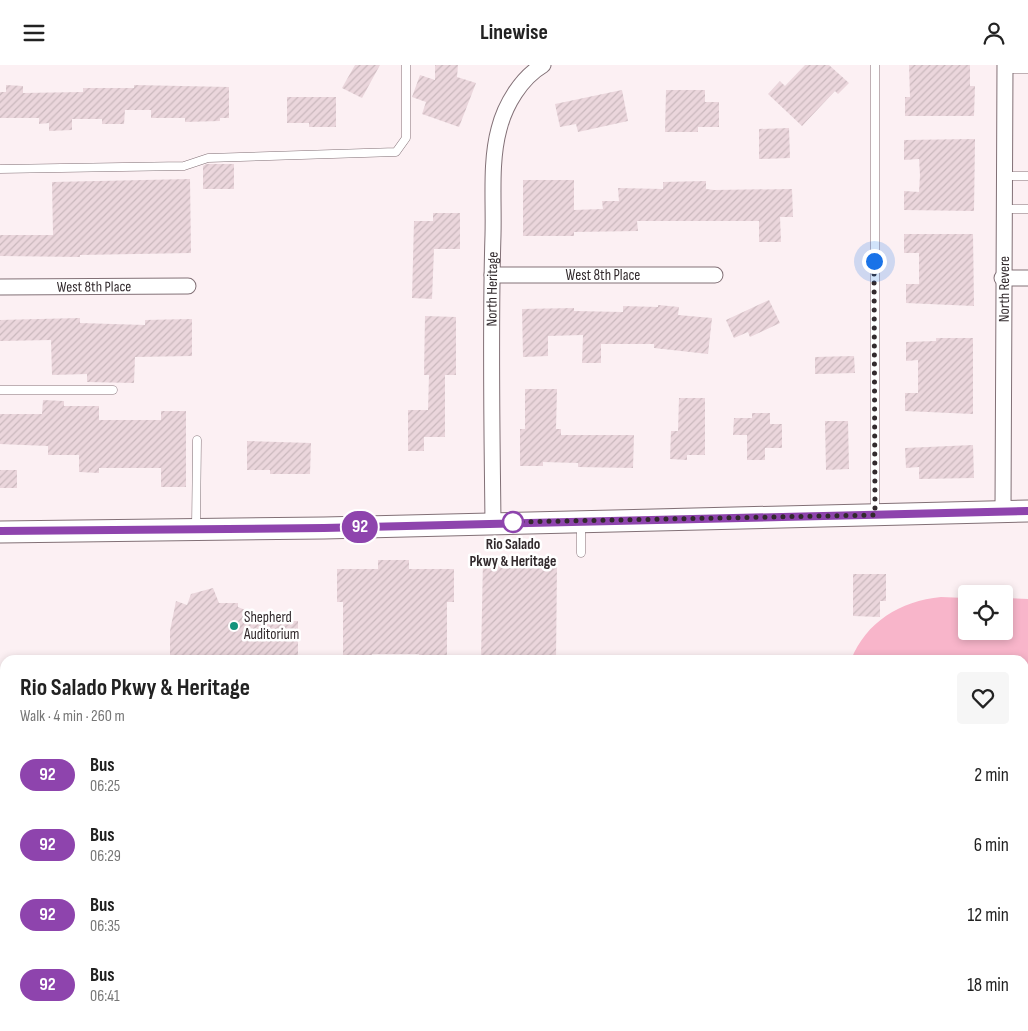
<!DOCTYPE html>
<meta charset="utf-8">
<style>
:root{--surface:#fff;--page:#f6f6f6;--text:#222;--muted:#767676}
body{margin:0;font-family:"Sofia Sans Condensed",sans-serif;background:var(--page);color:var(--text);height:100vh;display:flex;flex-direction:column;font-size:19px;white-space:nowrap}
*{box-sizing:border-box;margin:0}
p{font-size:16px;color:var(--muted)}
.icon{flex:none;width:28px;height:28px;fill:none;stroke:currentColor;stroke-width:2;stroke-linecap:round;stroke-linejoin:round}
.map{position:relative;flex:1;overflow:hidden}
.drawer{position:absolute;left:0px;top:590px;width:1029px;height:376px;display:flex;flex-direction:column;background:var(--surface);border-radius:15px 15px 0 0;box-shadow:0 2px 8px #0003}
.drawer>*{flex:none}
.badge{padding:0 10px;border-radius:16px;font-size:18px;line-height:32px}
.buttons{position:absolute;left:958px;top:520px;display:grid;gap:10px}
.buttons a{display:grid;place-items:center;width:55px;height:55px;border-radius:5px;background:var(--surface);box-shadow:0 2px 8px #0003;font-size:25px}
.you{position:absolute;width:25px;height:25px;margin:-12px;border:4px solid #fff;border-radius:50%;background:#1a73e8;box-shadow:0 0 0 8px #1a73e833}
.map>.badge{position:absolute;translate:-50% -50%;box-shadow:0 0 0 2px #fff}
.round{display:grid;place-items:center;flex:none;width:52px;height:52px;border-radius:5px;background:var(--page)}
.summary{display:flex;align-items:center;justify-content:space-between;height:85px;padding:0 20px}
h1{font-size:24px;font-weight:700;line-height:38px}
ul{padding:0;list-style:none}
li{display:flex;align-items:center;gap:15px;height:70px;padding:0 20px}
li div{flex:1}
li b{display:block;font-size:19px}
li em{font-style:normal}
li .badge{min-width:55px;font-weight:700;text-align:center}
header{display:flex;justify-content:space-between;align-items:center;height:65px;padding:0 20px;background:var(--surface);font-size:22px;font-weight:700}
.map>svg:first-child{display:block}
</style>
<header><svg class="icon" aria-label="menu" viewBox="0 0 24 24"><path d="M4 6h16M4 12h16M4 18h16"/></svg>Linewise<svg class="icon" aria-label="person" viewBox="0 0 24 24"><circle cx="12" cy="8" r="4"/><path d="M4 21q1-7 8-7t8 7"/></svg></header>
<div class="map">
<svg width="1028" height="966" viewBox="0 0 1028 966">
<defs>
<pattern id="building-hatch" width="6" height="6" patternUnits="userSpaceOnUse" patternTransform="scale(1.25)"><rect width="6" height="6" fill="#ebd6dc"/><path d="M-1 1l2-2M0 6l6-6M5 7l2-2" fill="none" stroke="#cab8bd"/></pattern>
</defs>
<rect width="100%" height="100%" fill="#fcf0f3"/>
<!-- park -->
<g fill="#f8b5ca">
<path d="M941,532L966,533V566H1004V533L1028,534V730H1024V595H851C866,557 900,536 941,532Z"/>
<polygon points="1024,856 1028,857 1028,966 852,966 852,961 1024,961"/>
<polygon points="549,961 807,961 807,966 547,966"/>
</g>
<!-- building -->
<g fill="url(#building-hatch)">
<polygon points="355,0 380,0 362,33 342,23"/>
<polygon points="435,0 458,0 457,12 476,18 459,62 422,49 426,37 412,32 420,10 435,15"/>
<polygon points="805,0 829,0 849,18 838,29 835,26 802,61 768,29 780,16 785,21"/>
<polygon points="909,0 970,0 970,21 975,21 974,51 905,51 905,32 910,32"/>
<polygon points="6,20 23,21 23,28 83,27 83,23 134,23 134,20 229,22 229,53 220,53 220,56 185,57 185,53 151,53 151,45 125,45 124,59 102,59 102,54 72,54 72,65 49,66 49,58 39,59 39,53 0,53 0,27 6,27"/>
<polygon points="622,25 628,56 578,67 576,59 560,62 555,39"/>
<polygon points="666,25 705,25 705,37 719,37 719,62 698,62 698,67 665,67"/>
<polygon points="287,32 336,32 336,62 309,62 309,58 287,58"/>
<polygon points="789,63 790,93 759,94 759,64"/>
<polygon points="975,74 974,146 904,145 904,126 919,127 920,110 919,94 904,95 904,75"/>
<polygon points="206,99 234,99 234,124 203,124 203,101"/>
<polygon points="190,114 191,188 80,190 80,192 0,191 0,170 53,170 52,117"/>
<polygon points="523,115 574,115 574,145 603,144 602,136 619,136 618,123 663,124 663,117 706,116 706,124 714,125 792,124 793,152 780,152 781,177 759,177 759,156 637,156 638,166 574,167 574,171 523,171"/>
<polygon points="433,148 460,148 460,184 434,184 432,234 412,233 414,156 433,156"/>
<polygon points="904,169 973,169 974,241 906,238 906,219 919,219 919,188 904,188"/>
<polygon points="769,235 780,258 750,272 748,267 734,273 726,255"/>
<polygon points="658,240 679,242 678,250 712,253 708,289 654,283 654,279 601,279 601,298 582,298 583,270 548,271 548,291 523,292 522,244 574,243 574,246 623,247 623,241 658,242"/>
<polygon points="425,251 456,252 456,310 445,310 445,372 424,372 424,386 408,386 408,345 428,345 429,310 424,310"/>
<polygon points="80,253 80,258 145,260 145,255 192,254 192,291 135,292 134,318 87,317 87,309 52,310 51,275 0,276 0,255"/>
<polygon points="936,273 973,273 973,349 905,346 905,328 918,328 918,295 906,296 906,277 936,276"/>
<polygon points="854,291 855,308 815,309 815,292"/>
<polygon points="525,324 557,324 556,364 561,364 561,370 634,370 633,403 578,402 578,398 543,397 543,401 520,401 520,364 525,364"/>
<polygon points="679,333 705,333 705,390 687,390 687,395 670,394 671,366 678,366"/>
<polygon points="43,335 64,336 64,341 99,341 99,355 161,355 161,346 186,346 186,422 161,422 161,403 99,403 99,408 79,407 79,390 48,390 48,381 0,379 0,349 42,349"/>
<polygon points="752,348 770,348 770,359 782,359 782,383 765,383 765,395 747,395 747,370 733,370 734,353 752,353"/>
<polygon points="825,356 848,356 849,404 826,405"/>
<polygon points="247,376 311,378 310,409 270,409 270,405 247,405"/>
<polygon points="973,380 974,413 919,414 919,402 906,403 905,383"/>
<rect x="0" y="405" width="17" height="18"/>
<polygon points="483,494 510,494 510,500 557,500 556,595 481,595"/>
<polygon points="378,495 409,495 409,504 454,504 454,537 447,537 447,595 419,595 419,589 372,589 372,595 343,595 343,537 337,537 337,504 378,504"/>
<polygon points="853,509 886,509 886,536 880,536 880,552 853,551"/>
<polygon points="213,523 219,538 238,538 238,542 255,549 252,556 298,556 298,595 170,595 170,566 176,536 187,540 191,529"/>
</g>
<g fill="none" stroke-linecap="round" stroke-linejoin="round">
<defs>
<g id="lane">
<polyline points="875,0 875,448"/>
<polyline points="1005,4 1028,4"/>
<polyline points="0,104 184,101 208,93 396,87 406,73 406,0"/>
<polyline points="1003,111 1028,111"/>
<polyline points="1003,144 1028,144"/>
<polyline points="0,325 113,325"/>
<polyline points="581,458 581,488"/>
<polyline points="196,462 197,375"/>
</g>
<g id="street">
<path id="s1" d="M492,210H715"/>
<polyline points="1002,213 1028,213"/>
<path id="s2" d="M0,222L188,221"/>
<path id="s3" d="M1003,446L1005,0"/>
<path id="s4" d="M493,458C492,362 490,266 493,170C494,136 490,97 499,64C505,40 521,13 543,0"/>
</g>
<polyline id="secondary" points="0,467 324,463 1028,446"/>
</defs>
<!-- lane casing -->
<use href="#lane" stroke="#827076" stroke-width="9"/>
<!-- street casing -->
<use href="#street" stroke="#827076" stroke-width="17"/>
<!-- secondary casing -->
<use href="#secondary" stroke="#827076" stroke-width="23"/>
<!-- lane -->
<use href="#lane" stroke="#fff" stroke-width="8"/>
<!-- street -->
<use href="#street" stroke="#fff" stroke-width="15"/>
<!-- secondary -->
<use href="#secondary" stroke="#fff" stroke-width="21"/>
</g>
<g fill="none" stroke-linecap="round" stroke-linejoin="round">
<defs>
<polyline id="line" points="0,466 324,463 1028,446"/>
</defs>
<!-- line casing -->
<use href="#line" stroke="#fff" stroke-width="11"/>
<!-- line -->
<use href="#line" stroke="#8e44ad" stroke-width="8"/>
<!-- walk -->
<polyline stroke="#322a2d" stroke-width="5" stroke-dasharray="0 9" points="513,457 875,450 874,196"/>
</g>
<!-- markers -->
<circle fill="#fff" stroke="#8e44ad" stroke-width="2.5" cx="513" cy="457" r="10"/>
<circle fill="#11937c" stroke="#fff" stroke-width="2" cx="234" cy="561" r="5"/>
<g text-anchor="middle" stroke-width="5" stroke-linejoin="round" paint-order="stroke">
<!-- street labels -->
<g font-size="15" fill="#322a2d" stroke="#fff">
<text dy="5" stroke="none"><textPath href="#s1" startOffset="111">West 8th Place</textPath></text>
<text dy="5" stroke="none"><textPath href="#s2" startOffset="94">West 8th Place</textPath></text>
<text dy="5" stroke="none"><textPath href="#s3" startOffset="222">North Revere</textPath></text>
<text dy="5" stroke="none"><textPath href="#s4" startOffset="234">North Heritage</textPath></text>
</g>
<!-- stop labels -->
<g font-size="15" font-weight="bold" fill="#322a2d" stroke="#fff">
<text x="513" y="484">Rio Salado<tspan x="513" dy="17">Pkwy &amp; Heritage</tspan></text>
</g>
<!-- poi labels -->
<g font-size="15" fill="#322a2d" stroke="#fff" text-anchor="start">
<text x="244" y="557">Shepherd<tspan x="244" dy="17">Auditorium</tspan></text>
</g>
</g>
</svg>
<div class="buttons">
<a><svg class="icon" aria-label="locate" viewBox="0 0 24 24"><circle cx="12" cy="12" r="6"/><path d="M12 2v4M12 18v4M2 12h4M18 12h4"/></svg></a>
</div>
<div class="you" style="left:874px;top:196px"></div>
<b class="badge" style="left:360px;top:462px;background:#8e44ad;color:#fff">92</b>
<section class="drawer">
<div class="summary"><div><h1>Rio Salado Pkwy &amp; Heritage</h1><p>Walk · 4 min · 260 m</p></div><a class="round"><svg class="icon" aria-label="heart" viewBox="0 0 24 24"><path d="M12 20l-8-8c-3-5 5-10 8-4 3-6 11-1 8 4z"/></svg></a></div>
<ul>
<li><span class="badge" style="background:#8e44ad;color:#fff">92</span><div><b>Bus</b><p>06:25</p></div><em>2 min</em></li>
<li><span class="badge" style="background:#8e44ad;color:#fff">92</span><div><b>Bus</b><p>06:29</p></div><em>6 min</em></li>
<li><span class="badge" style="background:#8e44ad;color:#fff">92</span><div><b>Bus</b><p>06:35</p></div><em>12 min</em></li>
<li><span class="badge" style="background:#8e44ad;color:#fff">92</span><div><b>Bus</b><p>06:41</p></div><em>18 min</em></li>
</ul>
</section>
</div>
